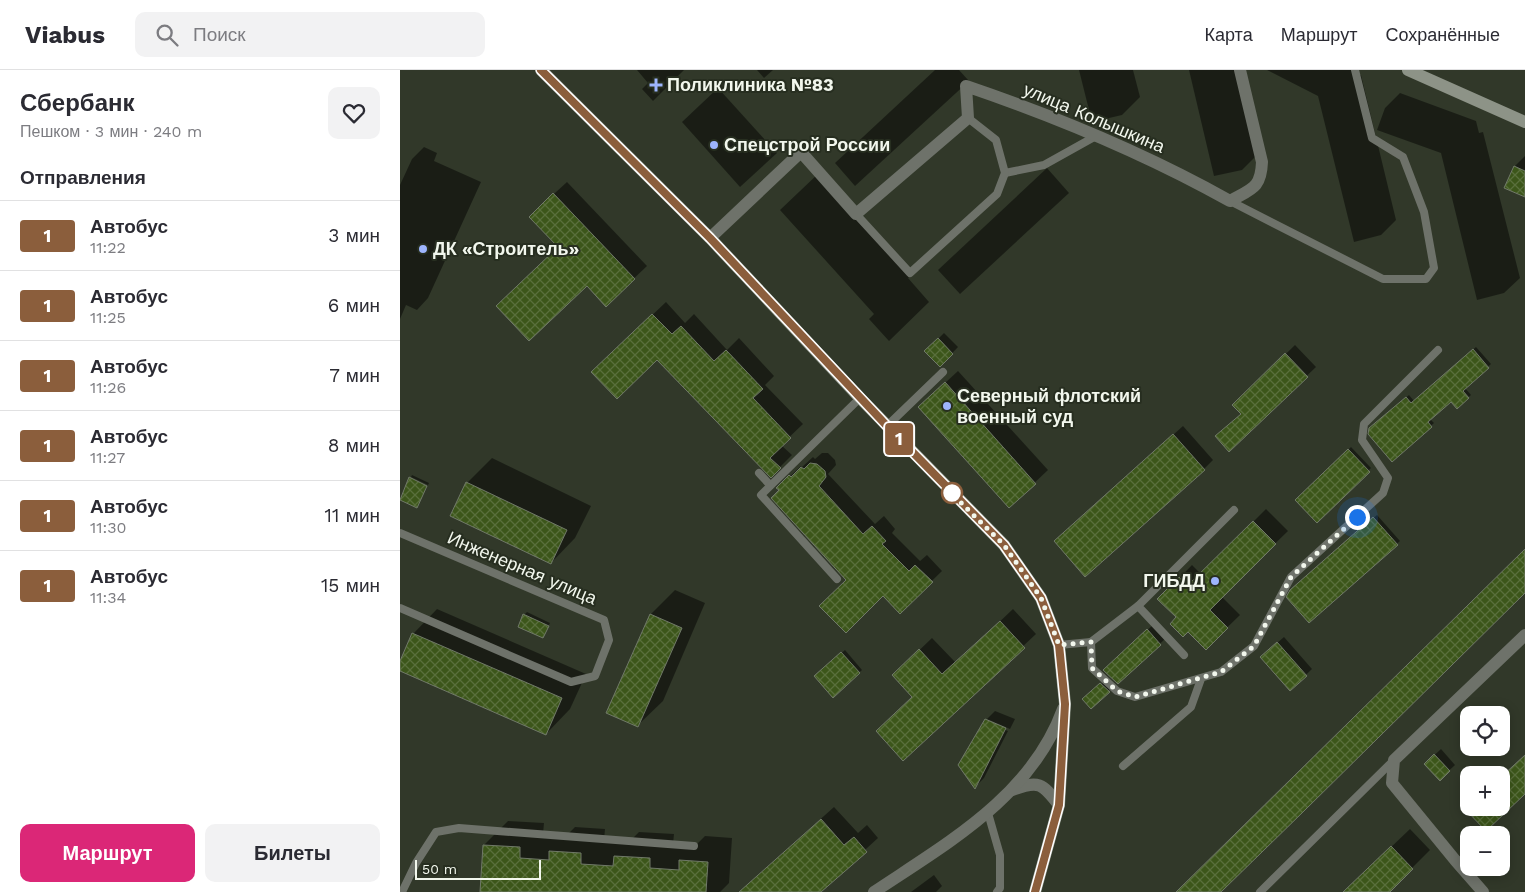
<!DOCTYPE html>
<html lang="ru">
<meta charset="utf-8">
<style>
:root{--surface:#fff;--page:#f2f2f3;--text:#2b2b33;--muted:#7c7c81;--line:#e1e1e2;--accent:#db2777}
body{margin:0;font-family:"Work Sans",sans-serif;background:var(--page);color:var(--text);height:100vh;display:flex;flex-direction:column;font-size:19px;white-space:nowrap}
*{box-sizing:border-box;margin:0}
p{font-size:16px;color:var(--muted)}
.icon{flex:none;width:28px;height:28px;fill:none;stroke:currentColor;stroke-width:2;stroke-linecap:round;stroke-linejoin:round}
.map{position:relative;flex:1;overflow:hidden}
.drawer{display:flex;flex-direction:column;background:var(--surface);width:400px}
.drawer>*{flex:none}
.badge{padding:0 10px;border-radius:4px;font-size:18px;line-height:32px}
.buttons{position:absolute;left:1060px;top:636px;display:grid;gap:10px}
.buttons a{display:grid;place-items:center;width:50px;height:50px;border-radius:10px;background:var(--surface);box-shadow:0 2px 12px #0003;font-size:25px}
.scale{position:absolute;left:15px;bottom:12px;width:126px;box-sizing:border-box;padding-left:5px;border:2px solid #f2f7ed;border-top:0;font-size:14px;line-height:18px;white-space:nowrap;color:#f2f7ed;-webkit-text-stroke:4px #272e20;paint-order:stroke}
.you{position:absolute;width:25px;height:25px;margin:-12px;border:4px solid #fff;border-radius:50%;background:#1a73e8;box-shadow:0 0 0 8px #1a73e833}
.map>.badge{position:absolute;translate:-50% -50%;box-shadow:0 0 0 2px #fff}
h2{padding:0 20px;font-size:19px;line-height:45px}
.round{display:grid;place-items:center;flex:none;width:52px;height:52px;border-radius:10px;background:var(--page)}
.head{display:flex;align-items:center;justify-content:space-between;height:85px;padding:0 20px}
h1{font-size:24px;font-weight:700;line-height:38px}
.primary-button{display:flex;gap:10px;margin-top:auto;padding:10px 20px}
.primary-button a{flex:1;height:58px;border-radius:10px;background:var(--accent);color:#fff;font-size:20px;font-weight:700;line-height:58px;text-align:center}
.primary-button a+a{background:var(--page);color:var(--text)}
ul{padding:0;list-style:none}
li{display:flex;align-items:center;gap:15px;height:70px;padding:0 20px;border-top:1px solid var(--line)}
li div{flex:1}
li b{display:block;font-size:19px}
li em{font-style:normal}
li .badge{min-width:55px;font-weight:700;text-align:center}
header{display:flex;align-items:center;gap:30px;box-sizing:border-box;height:70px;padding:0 25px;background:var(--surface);border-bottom:1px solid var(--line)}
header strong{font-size:24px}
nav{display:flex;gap:28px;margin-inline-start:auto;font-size:18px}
.search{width:350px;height:45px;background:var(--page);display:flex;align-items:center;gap:12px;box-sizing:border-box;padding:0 18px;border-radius:10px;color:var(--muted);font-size:19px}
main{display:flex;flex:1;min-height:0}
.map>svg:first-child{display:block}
</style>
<header>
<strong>Viabus</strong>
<div class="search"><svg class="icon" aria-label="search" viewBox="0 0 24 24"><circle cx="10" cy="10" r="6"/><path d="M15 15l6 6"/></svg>Поиск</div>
<nav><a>Карта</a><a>Маршрут</a><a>Сохранённые</a></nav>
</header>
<main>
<section class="drawer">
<div class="head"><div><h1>Сбербанк</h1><p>Пешком · 3 мин · 240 m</p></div><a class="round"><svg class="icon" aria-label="heart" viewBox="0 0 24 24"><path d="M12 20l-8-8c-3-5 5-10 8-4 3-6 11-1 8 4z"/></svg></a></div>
<h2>Отправления</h2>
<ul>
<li><span class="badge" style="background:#8b5e3c;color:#fff">1</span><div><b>Автобус</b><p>11:22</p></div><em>3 мин</em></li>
<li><span class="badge" style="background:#8b5e3c;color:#fff">1</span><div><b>Автобус</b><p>11:25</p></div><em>6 мин</em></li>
<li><span class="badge" style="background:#8b5e3c;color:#fff">1</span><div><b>Автобус</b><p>11:26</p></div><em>7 мин</em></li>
<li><span class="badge" style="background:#8b5e3c;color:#fff">1</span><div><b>Автобус</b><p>11:27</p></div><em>8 мин</em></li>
<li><span class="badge" style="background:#8b5e3c;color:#fff">1</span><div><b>Автобус</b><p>11:30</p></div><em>11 мин</em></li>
<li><span class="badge" style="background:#8b5e3c;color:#fff">1</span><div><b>Автобус</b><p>11:34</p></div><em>15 мин</em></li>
</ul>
<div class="primary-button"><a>Маршрут</a><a>Билеты</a></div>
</section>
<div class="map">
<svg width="1125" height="822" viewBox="0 0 1125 822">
<defs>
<pattern id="building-cross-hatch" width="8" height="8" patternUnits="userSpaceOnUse" patternTransform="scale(1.25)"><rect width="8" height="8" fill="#3c561a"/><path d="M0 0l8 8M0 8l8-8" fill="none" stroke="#596f3c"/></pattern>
</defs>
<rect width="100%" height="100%" fill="#313829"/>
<!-- shadow -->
<g fill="#0007">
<polygon points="237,0 284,0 253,31 242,19 248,13"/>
<polygon points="357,0 373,0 364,8"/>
<polygon points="535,0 559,0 569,11 455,116 435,93"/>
<polygon points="679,0 733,0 740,27 722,45 692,52"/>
<polygon points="789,0 837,0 857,85 842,100 814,106"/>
<polygon points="867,0 953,0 955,6 961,5 996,150 981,165 954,172 918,26"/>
<polygon points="318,18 377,83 340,117 282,52"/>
<polygon points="1000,23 1076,51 1079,63 1083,62 1120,208 1104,223 1077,230 1041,83 977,60 985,38"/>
<polygon points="24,77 37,83 34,91 81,112 28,228 17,240 6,235 0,249 0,115 12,89"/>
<polygon points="1125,86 1125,126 1106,118 1115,96"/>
<polygon points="647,98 669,123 560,224 538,200"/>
<polygon points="420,102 512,204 508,208 529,232 489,271 469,249 474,244 380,140"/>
<polygon points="167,112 247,196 206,235 159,177 143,134"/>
<polygon points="266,232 285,253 294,244 327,280 339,268 374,306 365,315 403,354 381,375 392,385 371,406 257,289 205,290"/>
<polygon points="544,263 558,277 540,296 526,281"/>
<polygon points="895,275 916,297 829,380 842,343 834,335"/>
<polygon points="1076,277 1091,294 1065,318 1071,325 1057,337 1051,330 1030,349 1034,353 992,390 973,356 1009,325 1014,331"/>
<polygon points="558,301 648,400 609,437 532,325"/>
<polygon points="783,356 813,390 804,399 665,462"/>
<polygon points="951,377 971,398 917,451 897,430"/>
<polygon points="422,383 428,383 435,390 436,395 428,404 475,454 484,446 495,459 492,463 520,491 527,485 542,501 500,542 483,525 448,509 378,418 401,396 402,397 413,387 415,389"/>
<polygon points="92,388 191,436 175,468 151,493 67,413"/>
<polygon points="12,405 29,413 28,415 11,407"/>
<polygon points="866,439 888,461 821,526 840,545 806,578 759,529 792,495 801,504"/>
<polygon points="977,445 1000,471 909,551 895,517"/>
<polygon points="275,520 305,533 263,631 238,655 251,544"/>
<polygon points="37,539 186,604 170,639 146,664 0,600 0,594 13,564"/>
<polygon points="613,539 636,564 503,689 514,627 506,593 532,568 556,593"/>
<polygon points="127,542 150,553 142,567 124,545"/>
<polygon points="754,554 766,568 718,613 711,594"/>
<polygon points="884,567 912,599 891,619 868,581"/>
<polygon points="445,580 462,600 433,626 415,606"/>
<polygon points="704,612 711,618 691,637 684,629"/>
<polygon points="595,641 615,649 610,659 587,649"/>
<polygon points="587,649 587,652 608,661 584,708 575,717"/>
<polygon points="1041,679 1055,695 1040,709 1025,694"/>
<polygon points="1125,685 1125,723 1086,759 1068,740 1070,738 1101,738"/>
<polygon points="434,737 458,763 467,755 478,768 419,822 349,822 345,818 358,805"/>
<polygon points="108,751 144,753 143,764 166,766 175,757 205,759 204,770 230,771 239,762 274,764 273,774 296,775 305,766 332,768 329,813 320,822 81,822 84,775"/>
<polygon points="1010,759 1030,780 988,822 944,822"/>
<polygon points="534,805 542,816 536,822 511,822"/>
</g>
<!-- building -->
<g fill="url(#building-cross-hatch)" stroke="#707968">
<polygon points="1114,96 1125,101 1125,127 1104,118"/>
<polygon points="153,123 235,209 206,237 187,216 129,271 96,236 158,177 129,147"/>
<polygon points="252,244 272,264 281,256 314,291 326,280 363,319 353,328 391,368 370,388 381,398 371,408 257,290 217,329 191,302"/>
<polygon points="538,268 553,284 540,297 524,281"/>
<polygon points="1073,279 1089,298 1063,321 1069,328 1057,339 1051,332 1028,352 1032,357 992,392 968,364 969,358 1006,327 1011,333"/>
<polygon points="885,283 908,307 829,382 815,366 841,344 832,335"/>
<polygon points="545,312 636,414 609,438 518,337"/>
<polygon points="773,364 805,400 685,507 654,471"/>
<polygon points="948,379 970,402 917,453 895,430"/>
<polygon points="410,393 417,394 425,401 426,407 419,416 463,464 472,456 486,471 482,474 509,501 515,495 533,512 500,544 483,526 446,563 419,536 446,510 371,428 379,420 376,418 389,405 391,407 401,397 404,399"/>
<polygon points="9,407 27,416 17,438 0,430"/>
<polygon points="66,412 167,460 151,494 50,446"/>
<polygon points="973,447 998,475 909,553 886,527 890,520"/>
<polygon points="853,451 876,474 810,540 828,558 806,580 788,562 783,567 770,554 776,547 757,529 779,507 788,515"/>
<polygon points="1125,479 1125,523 904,741 821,822 776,822"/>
<polygon points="123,544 149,556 143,568 118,557"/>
<polygon points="250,544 282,558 238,657 206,643"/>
<polygon points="600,551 625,578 503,691 476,661 512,627 492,605 519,579 542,604"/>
<polygon points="747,559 761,575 718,614 703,600"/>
<polygon points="12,563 162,628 146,665 0,601 0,591"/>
<polygon points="877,572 907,606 890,621 860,587"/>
<polygon points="441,582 460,603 433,628 414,606"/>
<polygon points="700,613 710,622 691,639 682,629"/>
<polygon points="585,649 606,658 575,719 558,695"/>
<polygon points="1034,684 1050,701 1040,711 1024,694"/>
<polygon points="1125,685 1125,724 1086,761 1064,738 1101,738 1101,707"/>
<polygon points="421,749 444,775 454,767 467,782 421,822 339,822"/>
<polygon points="83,775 120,777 120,788 149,790 149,781 181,783 181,794 213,796 214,786 250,788 250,798 279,800 279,790 308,792 306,822 80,822"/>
<polygon points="991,776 1013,799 990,822 943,822"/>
</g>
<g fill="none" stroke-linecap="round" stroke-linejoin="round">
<!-- lane -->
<g stroke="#6e726a" stroke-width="8">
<polyline points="605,103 644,95 696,66"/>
<polyline points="830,131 983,209 1026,209 1034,198 1024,142 1003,87 972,68 955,0"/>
<polyline points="456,144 510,203 597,124 605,103 596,70 568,48"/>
<polyline points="487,356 543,302"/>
<polyline points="359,403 370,415"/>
<polyline points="0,463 204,550 209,570 195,606 171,612 0,538"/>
<polyline points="437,509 361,425 460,328"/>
<polyline points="738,536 691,572 692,598 717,621 735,627 821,602 854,576 891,507 983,423 988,408 962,370 964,354 1038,280"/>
<polyline points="659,575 691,572"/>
<polyline points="784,585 738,536 834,440"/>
<polyline points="723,696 791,637 801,609"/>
<polyline points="588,743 600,785 600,818 597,822"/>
<polyline points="2,822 16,793 36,762 59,758 294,776"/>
<polyline points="860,822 993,691"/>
</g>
<!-- street -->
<g stroke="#6e726a" stroke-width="12">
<path d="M310,168L401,82L456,144L568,48L566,16C657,47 746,84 830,131C851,119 861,119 862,92L840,0"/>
<path d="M612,720C639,710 642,713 659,735"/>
<path d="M474,822C547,773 631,727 663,639"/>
<polyline points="1083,822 1055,790 992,713 994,690 1125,565"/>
</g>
<!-- secondary -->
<g stroke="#8d9387" stroke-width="12">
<polyline points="141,0 310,168 460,328 604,475 641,528 659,575 665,634 659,735 635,822"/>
<polyline points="1008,0 1125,52"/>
</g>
</g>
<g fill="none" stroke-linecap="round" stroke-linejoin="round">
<defs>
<polyline id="line" points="141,0 310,168 487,356 604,475 641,528 659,575 665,634 659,735 635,822"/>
</defs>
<!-- line casing -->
<use href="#line" stroke="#fff" stroke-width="11"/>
<!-- line -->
<use href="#line" stroke="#8b5e3c" stroke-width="8"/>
<!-- walk -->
<polyline stroke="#f2f7ed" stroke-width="5" stroke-dasharray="0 9" points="552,423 550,422 604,475 641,528 659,575 691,572 692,598 717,621 735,627 821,602 854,576 891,507 957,447"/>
</g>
<!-- markers -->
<g fill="#9db4fd" stroke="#272e20" stroke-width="2">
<path d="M253.5 7.5h5v5h5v5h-5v5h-5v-5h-5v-5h5z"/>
<circle cx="314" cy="75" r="5"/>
<circle cx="23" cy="179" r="5"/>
<circle cx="547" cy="336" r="5"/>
<circle cx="815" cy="511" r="5"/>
</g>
<circle fill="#fff" stroke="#8b5e3c" stroke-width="2.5" cx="552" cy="423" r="10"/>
<g text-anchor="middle" stroke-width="4" stroke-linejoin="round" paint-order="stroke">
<!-- poi labels -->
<g font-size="18" font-weight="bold" fill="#f2f7ed" stroke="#272e20" text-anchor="start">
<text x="267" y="21">Поликлиника №83</text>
<text x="324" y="81">Спецстрой России</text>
<text x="33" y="185">ДК «Строитель»</text>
<text x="557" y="332">Северный флотский<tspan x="557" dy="21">военный суд</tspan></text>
<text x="805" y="517" text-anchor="end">ГИБДД</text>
</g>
<!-- street labels -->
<g font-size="18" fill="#f2f7ed" stroke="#272e20">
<text transform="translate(694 48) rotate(23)" y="6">улица Колышкина</text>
<text transform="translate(122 498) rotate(23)" y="6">Инженерная улица</text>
</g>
</g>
</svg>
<div class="buttons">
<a><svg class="icon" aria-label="locate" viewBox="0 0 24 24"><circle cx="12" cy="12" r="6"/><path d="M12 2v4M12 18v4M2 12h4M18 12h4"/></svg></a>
<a>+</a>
<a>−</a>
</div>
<div class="scale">50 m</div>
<div class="you" style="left:957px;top:447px"></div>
<b class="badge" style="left:499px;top:369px;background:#8b5e3c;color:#fff">1</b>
</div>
</main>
